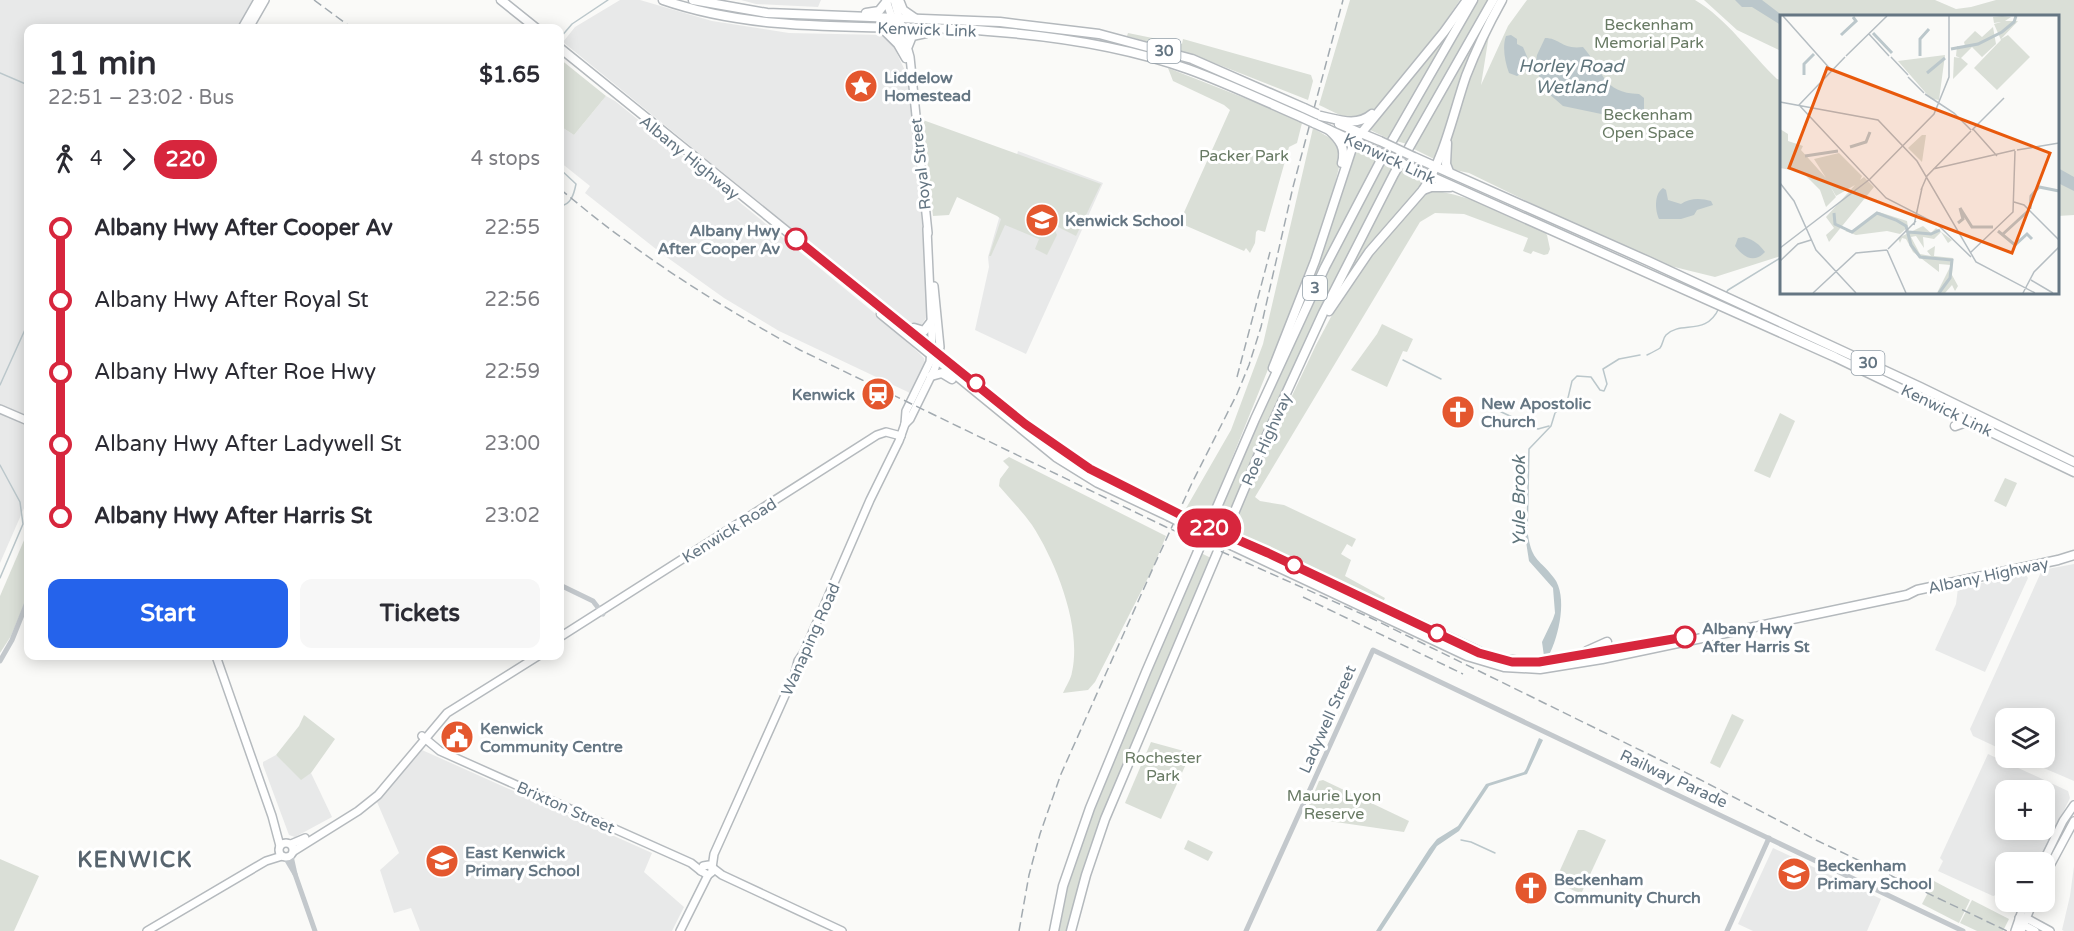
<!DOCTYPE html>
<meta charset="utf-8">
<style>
:root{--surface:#fff;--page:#f7f7f7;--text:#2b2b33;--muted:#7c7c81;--accent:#2563eb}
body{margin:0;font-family:"Varela Round",sans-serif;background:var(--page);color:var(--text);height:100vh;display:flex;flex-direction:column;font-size:22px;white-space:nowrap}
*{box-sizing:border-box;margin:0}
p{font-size:20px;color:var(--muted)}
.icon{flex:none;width:33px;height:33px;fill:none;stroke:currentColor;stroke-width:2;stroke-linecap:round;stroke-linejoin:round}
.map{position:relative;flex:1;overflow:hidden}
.panel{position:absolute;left:24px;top:24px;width:540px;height:636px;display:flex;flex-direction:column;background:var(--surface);border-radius:12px;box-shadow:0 3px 15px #0003}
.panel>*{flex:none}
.badge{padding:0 12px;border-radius:20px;font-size:21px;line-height:39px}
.fabs{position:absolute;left:1995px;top:708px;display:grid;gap:12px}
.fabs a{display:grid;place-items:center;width:60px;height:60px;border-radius:12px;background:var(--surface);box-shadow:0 3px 15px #0003;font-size:30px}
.map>.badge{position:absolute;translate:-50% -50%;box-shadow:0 0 0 3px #fff}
.legs{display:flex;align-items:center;gap:9px;height:66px;padding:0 24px;font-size:20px}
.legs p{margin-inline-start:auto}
.overview{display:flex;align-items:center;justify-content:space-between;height:102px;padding:0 24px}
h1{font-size:33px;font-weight:700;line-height:45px}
.action{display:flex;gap:12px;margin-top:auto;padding:12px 24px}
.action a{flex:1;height:69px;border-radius:12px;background:var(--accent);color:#fff;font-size:24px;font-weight:700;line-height:69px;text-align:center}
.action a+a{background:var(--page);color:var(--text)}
ul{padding:0 24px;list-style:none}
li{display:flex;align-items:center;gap:21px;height:72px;font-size:22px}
li i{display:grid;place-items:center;width:9px;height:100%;margin:0 8px;background:currentColor}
li i::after{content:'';width:15px;height:15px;margin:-8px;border:4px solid;border-radius:50%;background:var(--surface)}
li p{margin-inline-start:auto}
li:first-child i{background:linear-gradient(#0000 50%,currentColor 0)}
li:last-child i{background:linear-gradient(currentColor 50%,#0000 0)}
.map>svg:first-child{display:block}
</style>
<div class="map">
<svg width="2074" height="931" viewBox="0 0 2074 931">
<rect width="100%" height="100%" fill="#fafaf8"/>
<!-- built -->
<g fill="#e8e9e9" fill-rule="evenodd">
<polygon points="0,0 253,0 239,28 28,28 28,499 0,563"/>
<polygon points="620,0 640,0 712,21 789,33 883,35 893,45 907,75 914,126 927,283 926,318 922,324 919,327 913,325 874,296 563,42 575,27"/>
<polygon points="741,0 821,0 818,7 756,4"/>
<polygon points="606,96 615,101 721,187 872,311 919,353 924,358 925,363 910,393 779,331 724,298 661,253 585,193 590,186 560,162 560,126 574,135"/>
<polygon points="1018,151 1103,183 1026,354 975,330 989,267 988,257"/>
<polygon points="2074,564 2074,781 2020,758 2044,758 2044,718 2006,718 2005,751 1973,736 1970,729 2042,570"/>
<polygon points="2025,574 2028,578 1985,672 1935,650 1956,604 1958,588"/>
<polygon points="422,750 652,853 644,872 684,907 672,931 420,931 411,908 394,913 380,870 399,853 377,802"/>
<path d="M1988,754L2068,791L2070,798L2039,862H2006L2005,892L1993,896L1938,871L1943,861L1940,858ZM2006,790H2044V830H2006Z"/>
<polygon points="276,755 301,779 311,773 332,817 295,837 289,835 263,765 263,762"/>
<polygon points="1773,848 1881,899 1867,931 1753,931 1738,924"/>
<polygon points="2074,866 2074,931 2064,931 2062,930 2070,896"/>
</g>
<!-- green -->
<g fill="#dadfd7">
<path d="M1350,0H1460C1445,22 1381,116 1358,119C1345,120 1331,110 1319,105Z"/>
<polygon points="1477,0 1487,0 1489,3 1407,144 1396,141"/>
<path d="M1527,0H1695C1727,19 1750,53 1777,79L1781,80V256L1715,277L1650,261L1469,173L1455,170L1452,167C1442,141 1476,61 1489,35L1481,85L1508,26Z"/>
<polygon points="1704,0 1935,0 1956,9 1971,7 1996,0 2074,0 2074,215 2058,216 2058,16 1782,16 1781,51 1737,30"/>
<polygon points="1128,33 1182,44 1183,39 1311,75 1313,81 1308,100 1194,55 1127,36"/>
<polygon points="1447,33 1449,34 1389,139 1368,129"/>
<polygon points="1476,37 1480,39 1436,160 1412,148"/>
<polygon points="560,59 606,96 574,135 560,126"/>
<polygon points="1168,68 1301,120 1302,123 1297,143 1289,147 1265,232 1258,230 1256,232 1255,243 1250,253 1246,248 1244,251 1182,224 1181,219 1230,110 1224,105 1173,81"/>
<polygon points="923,120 1101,184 1076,236 1048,222 1053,226 1057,235 1047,255 1035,249 1039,239 1005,225 991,256 989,256 1001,219 997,216 957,197 949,215 933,216"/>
<polygon points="1313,128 1330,138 1339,148 1341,159 1332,196 1316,251 1207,520 1185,510 1231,430 1263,344"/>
<polygon points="1355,147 1378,159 1295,321"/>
<polygon points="1385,160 1396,166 1335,281 1296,361 1224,527 1214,523 1322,283"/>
<polygon points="1402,168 1424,179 1424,183 1337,293"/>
<path d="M1429,190C1468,194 1507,214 1543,230L1547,235L1550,249L1548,254L1544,255L1533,251L1531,254L1523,251L1528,238L1464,214L1435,213L1420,222L1255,497L1260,501L1284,505L1356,539L1352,547L1347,544L1341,554L1351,560L1345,576L1385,598L1383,602C1349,585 1314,571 1279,553L1273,552L1234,532L1232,528L1272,438L1316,345L1340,300L1363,266Z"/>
<polygon points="1382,324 1413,339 1407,352 1403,351 1387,387 1351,370 1377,334"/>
<polygon points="1780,413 1795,421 1770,478 1754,471"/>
<path d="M1009,457L1166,536L1153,568L1095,682L1088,690L1063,693C1066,686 1071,679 1072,672C1082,627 1056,562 1032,525C1022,511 1010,499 999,486L1000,479L1009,467L1003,461Z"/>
<polygon points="2005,478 2017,483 2006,507 1994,501"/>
<polygon points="28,531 28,595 11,636 0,653 0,596"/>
<polygon points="1201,553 1211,558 1110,799 1086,861 1068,931 1056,931 1065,895 1084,834"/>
<polygon points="1732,714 1744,720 1720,768 1710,763"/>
<polygon points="304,715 335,739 311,773 301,780 276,755 299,726"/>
<polygon points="1151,742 1191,753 1161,819 1125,803"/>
<polygon points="1323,780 1409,821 1404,832 1329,821 1308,813 1307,810 1319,781"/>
<polygon points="1578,830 1584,830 1606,840 1581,894 1560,884 1557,877"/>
<polygon points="1188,840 1213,852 1208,861 1184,849"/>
<polygon points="0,859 39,876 14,931 0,931"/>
<polygon points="1934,881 1970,900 1959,923 1922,904"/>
<polygon points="1972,900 2009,919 2003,931 1977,931 1960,923"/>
</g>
<!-- water -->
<g fill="#bbc7cb">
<polygon points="1735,0 1762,0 1783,16 1782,16 1781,25 1752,7 1742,7"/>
<path d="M1511,35L1517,39V44L1523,47L1528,59L1526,71L1517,76L1509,73C1505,62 1502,47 1506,36Z"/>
<path d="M1545,38C1560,38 1562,50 1583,47C1604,71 1602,93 1639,94L1644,98V110L1641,119L1630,120L1563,106L1548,93L1535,68L1537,55Z"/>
<polygon points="2058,168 2074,177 2074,191 2058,183"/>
<path d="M1663,188L1666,190L1668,200L1681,204C1689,198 1701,198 1711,201L1713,205L1697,210L1694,215L1681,219H1659C1655,210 1654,194 1663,188Z"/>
<path d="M1744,237C1754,240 1759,244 1765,252C1754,264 1743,257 1735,246L1738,238Z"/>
<path d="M1525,535H1528C1532,562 1540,559 1554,578C1568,596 1559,636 1549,655L1544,656L1542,642L1553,619L1555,613L1553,588L1529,561Z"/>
<polygon points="1539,738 1543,740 1527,774 1489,786 1459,831 1437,846 1381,931 1376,931 1429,849 1437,839 1458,826 1486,784 1524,772 1526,769"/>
</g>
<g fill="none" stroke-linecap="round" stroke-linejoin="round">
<!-- stream -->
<g stroke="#bbc7cb" stroke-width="1.5">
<polyline points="560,38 572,24 608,0"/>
<polyline points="0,73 28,85"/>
<path d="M560,169L576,184C574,194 571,205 560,206"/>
<polyline points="1726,293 1728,290 1782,257"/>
<path d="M1647,355C1651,353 1657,350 1660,348C1663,344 1663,338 1666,335C1681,320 1706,337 1719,308"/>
<polyline points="1403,360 1441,379"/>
<polyline points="0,385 28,323"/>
<polyline points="1497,410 1538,429 1549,426"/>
<polyline points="0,465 20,502 23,524 0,578"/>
<polyline points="1527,536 1529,449 1551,426 1555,413 1567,402 1572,381 1577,376 1591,377 1600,390 1604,391 1607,384 1603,369 1619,359 1640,355"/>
<polyline points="1461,840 1471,842 1495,853"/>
</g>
<defs>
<g id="major">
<polyline points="886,0 902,47"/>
<polyline points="894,0 910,57 928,233"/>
<polyline points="242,28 258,0"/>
<polyline points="249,28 265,0"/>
<polyline points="0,409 28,421"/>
<polyline points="905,424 910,419 935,368 940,347 934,286"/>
<polyline points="560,637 877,435 886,432 901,436"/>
<polyline points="216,656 272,816 280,846"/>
<polyline points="422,736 440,751 691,863 701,871"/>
<circle cx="286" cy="850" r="7"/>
<polyline points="291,844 305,838"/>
<polyline points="294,851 358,811 378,795 447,713 538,656"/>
<polyline points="2043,862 2063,821 2074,805"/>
<polyline points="712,868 714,854 723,834 795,673 798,661 804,652 870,500 899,441 905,424 906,411 930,362 932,338 927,229"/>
<polyline points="712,868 712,872 708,875 701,871 703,866 709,865 722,875 842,931"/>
<polyline points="2044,877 2074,821"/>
<polyline points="2019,918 2026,918 2050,931"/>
<polyline points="2022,924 2035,931"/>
<polyline points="147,931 266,861 282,856"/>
<polyline points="680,931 708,875"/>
<polyline points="2015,931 2025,902"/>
<polyline points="2021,931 2033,902"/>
</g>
<g id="highway">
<polyline points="501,0 536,28"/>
<path d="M663,0C767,36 880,23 988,31C1056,36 1124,46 1188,69C1227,83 1264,101 1301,117"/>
<polyline points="693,0 767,13 1000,22 1099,34 1192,59 1304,108"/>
<polyline points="899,0 903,10 916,19"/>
<polyline points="866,13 879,11 887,1"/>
<polyline points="881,27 898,44 906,58"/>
<polyline points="908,46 912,36 926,33"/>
<polyline points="560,48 1025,424 1090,469 1171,510"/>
<path d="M1321,116C1339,120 1357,127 1372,114"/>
<polyline points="1314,123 1375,151"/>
<polyline points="1339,124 1380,141"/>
<path d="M1329,130C1340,140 1346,148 1342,163"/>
<polyline points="1447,143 1446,164 1449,172"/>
<polyline points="1414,157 1648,261 1920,387 2074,462"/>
<polyline points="1408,166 1835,357 2074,472"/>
<polyline points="1423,190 1431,187 1450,187"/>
<path d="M1329,311L1369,252L1423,190C1445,156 1453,114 1466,76C1476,50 1488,25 1502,0"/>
<polyline points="881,314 1056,457 1098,483 1168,516"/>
<polyline points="914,328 924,331 931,322"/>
<polyline points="1273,368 1315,261 1354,142 1444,32 1467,0"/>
<polyline points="931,376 942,373 952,379"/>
<polyline points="1955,426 1969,421"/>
<path d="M1236,540L1268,553L1489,656C1539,669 1589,654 1638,645"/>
<polyline points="1233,546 1467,656 1504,667 1540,669 1602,659 1907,595 1917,590 2058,560 2074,555"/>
<polyline points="1587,651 1607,642"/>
<polyline points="1054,931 1063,886 1090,808 1146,672 1255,419 1325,267 1381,160 1473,0"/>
<polyline points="1071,931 1086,875 1105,819 1267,435 1323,313 1394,174 1493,0"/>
</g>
</defs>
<!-- major casing -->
<use href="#major" stroke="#b5babe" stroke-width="10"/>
<!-- highway casing -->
<use href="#highway" stroke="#b4b9bd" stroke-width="11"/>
<!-- minor -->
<g stroke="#c3c8cc" stroke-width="5">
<polyline points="560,585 593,601 603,614"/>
<polyline points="0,661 12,640 28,600"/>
<polyline points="291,856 295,874 315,931"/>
<polyline points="285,857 295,874"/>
<polyline points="1246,931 1373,650 1963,931"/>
<polyline points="1727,931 1769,838"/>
</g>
<!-- major -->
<use href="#major" stroke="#fff" stroke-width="7"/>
<!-- highway -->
<use href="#highway" stroke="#fff" stroke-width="8"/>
<!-- rail -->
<g stroke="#a2aab0" stroke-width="1.5" stroke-dasharray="9 4.5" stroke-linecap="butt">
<polyline points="314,0 352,28"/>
<path d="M560,189C581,206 602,224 625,240C680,281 740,317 800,350L1166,527L1371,618L1697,778L1816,840L2007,931"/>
<polyline points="1237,377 1270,252"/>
<polyline points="1303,597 1463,674"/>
<polyline points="1019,931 1029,875 1040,834 1061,774 1153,568 1192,483 1237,394 1249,365 1261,327 1293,187 1343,0"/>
</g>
<defs>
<g id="highway-bridge">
<polyline points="1304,108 1317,114"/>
<polyline points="1301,117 1314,123"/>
<polyline points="1380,141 1414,157"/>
<polyline points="1375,151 1389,157"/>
<polyline points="1399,162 1408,166"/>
<polyline points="1171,510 1183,516"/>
<polyline points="1168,516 1180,522"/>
<polyline points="1195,522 1236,540"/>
<polyline points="1193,527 1233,546"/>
</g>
</defs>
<!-- highway-bridge casing -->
<use href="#highway-bridge" stroke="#b4b9bd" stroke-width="11" stroke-linecap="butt"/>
<!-- highway-bridge -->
<use href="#highway-bridge" stroke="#fff" stroke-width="8"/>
</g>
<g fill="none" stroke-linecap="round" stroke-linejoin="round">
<defs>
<polyline id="line-1" points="796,239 1025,424 1090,469 1183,516 1268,553 1479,653 1512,662 1539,662 1685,637"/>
</defs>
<!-- line-1 casing -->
<use href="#line-1" stroke="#fff" stroke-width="14"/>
<!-- line-1 -->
<use href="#line-1" stroke="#d7263d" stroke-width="9"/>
</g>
<!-- icons -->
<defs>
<symbol id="sight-disc" viewBox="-11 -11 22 22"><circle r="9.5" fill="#e4572e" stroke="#fff"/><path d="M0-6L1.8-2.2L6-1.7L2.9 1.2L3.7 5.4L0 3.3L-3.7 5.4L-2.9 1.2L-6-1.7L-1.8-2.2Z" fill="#fff"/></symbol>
<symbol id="school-disc" viewBox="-11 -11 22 22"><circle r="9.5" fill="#e4572e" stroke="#fff"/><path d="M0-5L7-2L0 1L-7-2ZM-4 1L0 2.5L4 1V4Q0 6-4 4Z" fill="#fff"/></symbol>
<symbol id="station-disc" viewBox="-11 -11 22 22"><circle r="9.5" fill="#e4572e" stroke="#fff"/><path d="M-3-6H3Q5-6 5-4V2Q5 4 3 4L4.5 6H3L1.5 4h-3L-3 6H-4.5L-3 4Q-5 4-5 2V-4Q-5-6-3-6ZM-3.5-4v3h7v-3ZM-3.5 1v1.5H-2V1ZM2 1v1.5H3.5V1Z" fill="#fff"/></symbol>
<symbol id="church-disc" viewBox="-11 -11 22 22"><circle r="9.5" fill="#e4572e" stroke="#fff"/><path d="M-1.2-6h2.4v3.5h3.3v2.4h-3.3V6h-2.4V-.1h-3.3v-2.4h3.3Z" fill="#fff"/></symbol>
<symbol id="civic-disc" viewBox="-11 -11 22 22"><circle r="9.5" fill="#e4572e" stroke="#fff"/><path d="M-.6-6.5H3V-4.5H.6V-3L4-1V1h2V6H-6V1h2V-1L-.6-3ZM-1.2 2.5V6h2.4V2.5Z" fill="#fff"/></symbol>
</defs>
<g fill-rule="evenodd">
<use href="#sight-disc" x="842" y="67" width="38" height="38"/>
<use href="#school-disc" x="1023" y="201" width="38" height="38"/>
<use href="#station-disc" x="859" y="375" width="38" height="38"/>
<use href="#church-disc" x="1439" y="393" width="38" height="38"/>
<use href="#civic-disc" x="438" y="718" width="38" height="38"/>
<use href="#school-disc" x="423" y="842" width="38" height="38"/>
<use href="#school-disc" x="1775" y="855" width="38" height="38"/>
<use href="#church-disc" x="1512" y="869" width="38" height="38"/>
</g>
<!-- markers -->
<g fill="#fff" stroke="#d7263d" stroke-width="3">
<circle cx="796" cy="239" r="10"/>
<circle cx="976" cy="383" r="8"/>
<circle cx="1294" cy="565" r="8"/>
<circle cx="1437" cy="633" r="8"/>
<circle cx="1685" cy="637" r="10"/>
</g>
<g text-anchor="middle" stroke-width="6" stroke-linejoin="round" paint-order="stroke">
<!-- shield labels -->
<g fill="#fff" stroke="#939fa8" stroke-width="1.5">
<rect x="1147.5" y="39" width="33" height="24" rx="4.5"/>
<rect x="1303" y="276" width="24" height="24" rx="4.5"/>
<rect x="1851.5" y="351" width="33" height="24" rx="4.5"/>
</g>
<g font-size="15" font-weight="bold" fill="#657683">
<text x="1164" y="56">30</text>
<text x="1315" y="293">3</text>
<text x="1868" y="368">30</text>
</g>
<!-- park labels -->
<g font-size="16" fill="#687a64" stroke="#fff">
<text x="1649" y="30">Beckenham<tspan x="1649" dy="18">Memorial Park</tspan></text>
<text x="1648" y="120">Beckenham<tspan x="1648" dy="18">Open Space</tspan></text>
<text x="1244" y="161">Packer Park</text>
<text x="1163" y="763">Rochester<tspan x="1163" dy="18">Park</tspan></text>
<text x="1334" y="801">Maurie Lyon<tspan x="1334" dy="18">Reserve</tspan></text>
</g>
<!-- street labels -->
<g font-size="16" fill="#657683" stroke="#fff">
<text transform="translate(927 29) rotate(2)" y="6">Kenwick Link</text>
<text transform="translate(690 157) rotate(39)" y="6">Albany Highway</text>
<text transform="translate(1390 158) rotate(25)" y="6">Kenwick Link</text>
<text transform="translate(920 164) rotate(-96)" y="6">Royal Street</text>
<text transform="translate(1947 410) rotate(26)" y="6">Kenwick Link</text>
<text transform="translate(1266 439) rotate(-66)" y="6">Roe Highway</text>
<text transform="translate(729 530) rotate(-32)" y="6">Kenwick Road</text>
<text transform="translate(1988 575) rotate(-12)" y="6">Albany Highway</text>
<text transform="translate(810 639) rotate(-66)" y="6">Wanaping Road</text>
<text transform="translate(1327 719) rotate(-66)" y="6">Ladywell Street</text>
<text transform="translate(1674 778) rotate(25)" y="6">Railway Parade</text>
<text transform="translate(566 807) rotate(24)" y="6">Brixton Street</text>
</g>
<!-- poi labels -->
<g font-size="16" font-weight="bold" fill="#657683" stroke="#fff" text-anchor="start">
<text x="884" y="83">Liddelow<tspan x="884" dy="18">Homestead</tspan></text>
<text x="1065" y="226">Kenwick School</text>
<text x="855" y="400" text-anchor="end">Kenwick</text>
<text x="1481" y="409">New Apostolic<tspan x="1481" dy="18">Church</tspan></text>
<text x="480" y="734">Kenwick<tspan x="480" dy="18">Community Centre</tspan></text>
<text x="465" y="858">East Kenwick<tspan x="465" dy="18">Primary School</tspan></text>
<text x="1817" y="871">Beckenham<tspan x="1817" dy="18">Primary School</tspan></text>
<text x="1554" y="885">Beckenham<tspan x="1554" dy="18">Community Church</tspan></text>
</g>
<!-- stop labels -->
<g font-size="16" font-weight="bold" fill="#657683" stroke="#fff" text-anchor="end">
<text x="780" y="236">Albany Hwy<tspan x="780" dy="18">After Cooper Av</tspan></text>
<text x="1702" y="634" text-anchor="start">Albany Hwy<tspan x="1702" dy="18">After Harris St</tspan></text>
</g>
<!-- water labels -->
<g font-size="18" font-style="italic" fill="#60757c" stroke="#fff">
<text x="1571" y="72">Horley Road<tspan x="1571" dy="21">Wetland</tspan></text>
<text transform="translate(1519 501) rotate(-90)" y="6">Yule Brook</text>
</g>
<!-- district labels -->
<g font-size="22" font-weight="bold" letter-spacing="1.5" fill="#57646e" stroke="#fff">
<text x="135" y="867">KENWICK</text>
</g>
</g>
<!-- overview -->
<g transform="translate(1780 15)">
<rect width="279" height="279" fill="#fafaf8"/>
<path d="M222,1L231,2L225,6H238L221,24L228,20L250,42L217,75L194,53L221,25L214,9L221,7L214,8L213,2ZM213,12L216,29L202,42L192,32L181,43L188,49L173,64L174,42L180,43L176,41L177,31H185L184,27L195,16L202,22ZM165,40L159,85L151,84L118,46ZM0,114L8,119V126L23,131L21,135L46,163L34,144L59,138L82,161L80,165L84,162L94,172L49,227L46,220L54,213L46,202L75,170L56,181L49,169L56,182L46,192L40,175L22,157L0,153ZM142,120H146L142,147L128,133ZM99,197L127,206L128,212L120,219L107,216L76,220L65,216L75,215ZM143,211L151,218L156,213L172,225L168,228L161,217L154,224L143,222L144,233L136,221L131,222L140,239L151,241L147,236L155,231L154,241L173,243L172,260L178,271L175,276L172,270L165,278H157L171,250L159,249V257L133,237L126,224L122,223L120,228L118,223Z" fill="#dadfd7"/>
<path fill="none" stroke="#bbc7cb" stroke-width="3" d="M93,18L112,38M61,20L76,6L73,2M171,34L198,29L222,17L234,7L236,1M140,41V24L149,14M147,58L165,43M24,60V49L34,39M70,132L86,127L90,117M25,141L58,136M250,194L251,181L259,172L279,176M54,198L55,209L72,217L97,198L116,205L126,211L131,230L140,242L172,245L170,263L159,278M178,208L183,204L180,193L192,212H213M218,216L235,230L247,219L252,224M129,217L151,219L160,215M223,219L247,197"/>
<path fill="none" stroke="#b5bdc2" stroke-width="1.5" d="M3,1L52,56M89,19L109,41M66,41L107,1M111,42L128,60M128,62L144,78M145,79L174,98L191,115M0,87L98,105L137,146L196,247L255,278M19,90L65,42M19,90L106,183L157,209L191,242M193,114L217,141M192,115L224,83M237,135L279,128M153,154L235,135M0,168L14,186L36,235L76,278M141,175L147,161L191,116M234,187L244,190L279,225M134,210L142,173M0,233L90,164L154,99L169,62V1M108,234L136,206M107,235L126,278M190,238L233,197L235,136M0,246L18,229L31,225M251,265L273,278M33,278L76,238L107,235M243,278L254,257L279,232"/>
<path fill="#e8590c" fill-opacity="0.15" stroke="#e8590c" stroke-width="3" d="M47,53L270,138L232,238L9,153Z"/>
<rect width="279" height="279" fill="none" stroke="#657683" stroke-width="3"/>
</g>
</svg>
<div class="fabs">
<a><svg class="icon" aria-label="layers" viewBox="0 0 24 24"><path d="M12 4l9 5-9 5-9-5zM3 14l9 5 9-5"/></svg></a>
<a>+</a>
<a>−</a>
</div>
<b class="badge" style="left:1209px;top:528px;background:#d7263d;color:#fff">220</b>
<section class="panel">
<div class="overview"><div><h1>11 min</h1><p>22:51 – 23:02 · Bus</p></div><b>$1.65</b></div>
<div class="legs"><svg class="icon" aria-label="walk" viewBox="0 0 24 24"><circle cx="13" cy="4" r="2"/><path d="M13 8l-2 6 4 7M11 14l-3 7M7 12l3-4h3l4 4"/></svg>4<svg class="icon" aria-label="forward" viewBox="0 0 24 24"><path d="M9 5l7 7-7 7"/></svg><b class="badge" style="background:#d7263d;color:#fff">220</b><p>4 stops</p></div>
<ul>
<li><i style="color:#d7263d"></i><b>Albany Hwy After Cooper Av</b><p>22:55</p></li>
<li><i style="color:#d7263d"></i><span>Albany Hwy After Royal St</span><p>22:56</p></li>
<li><i style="color:#d7263d"></i><span>Albany Hwy After Roe Hwy</span><p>22:59</p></li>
<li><i style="color:#d7263d"></i><span>Albany Hwy After Ladywell St</span><p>23:00</p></li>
<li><i style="color:#d7263d"></i><b>Albany Hwy After Harris St</b><p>23:02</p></li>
</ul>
<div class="action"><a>Start</a><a>Tickets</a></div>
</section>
</div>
